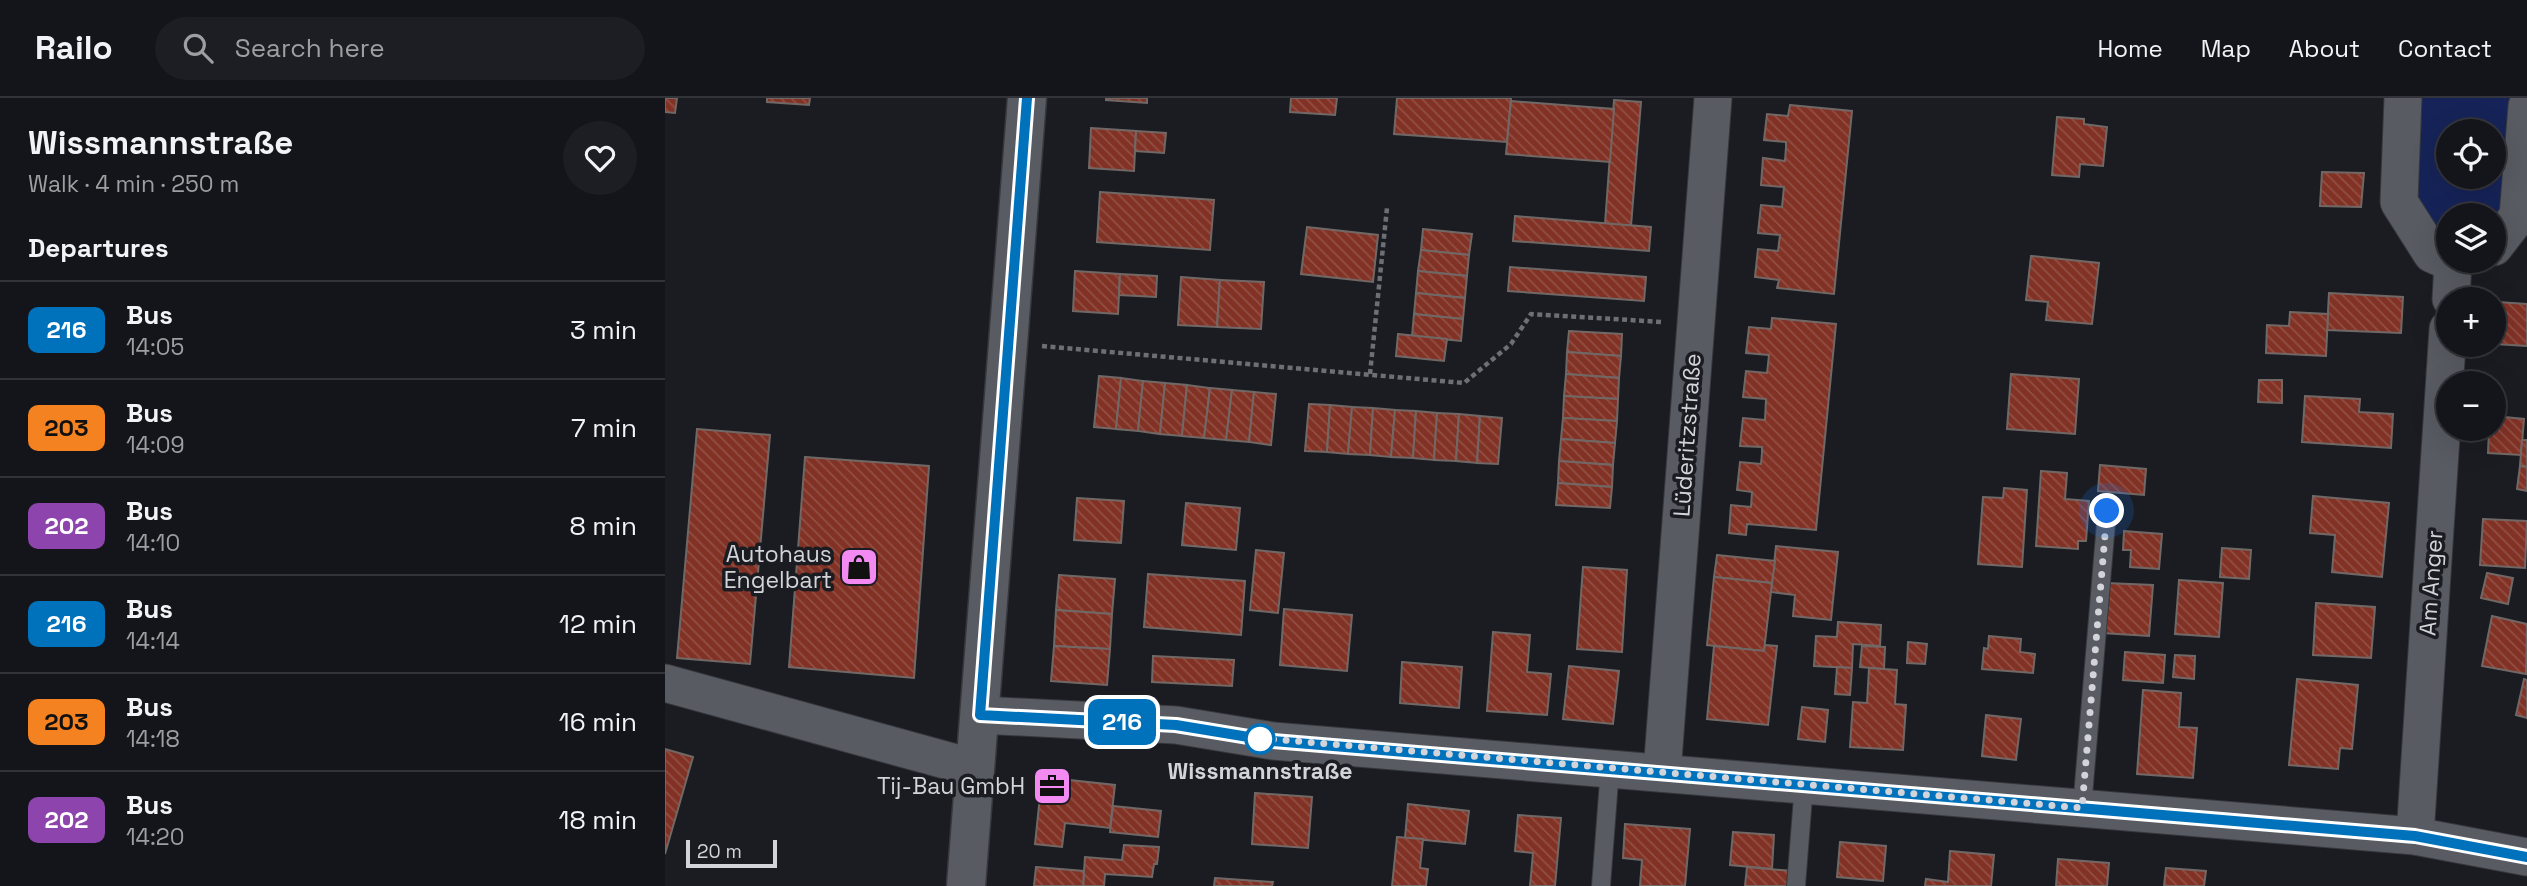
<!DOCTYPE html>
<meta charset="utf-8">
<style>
:root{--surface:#14151a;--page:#1d1e23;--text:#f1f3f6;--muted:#9d9fa2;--line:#333439}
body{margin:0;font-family:"Space Grotesk",sans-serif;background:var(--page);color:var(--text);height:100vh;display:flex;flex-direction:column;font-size:26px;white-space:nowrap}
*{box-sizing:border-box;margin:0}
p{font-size:23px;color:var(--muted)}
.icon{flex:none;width:38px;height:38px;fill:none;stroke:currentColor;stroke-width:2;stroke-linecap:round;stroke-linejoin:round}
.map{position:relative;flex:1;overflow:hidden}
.side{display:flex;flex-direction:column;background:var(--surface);width:665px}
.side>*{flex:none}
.badge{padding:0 14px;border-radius:10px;font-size:24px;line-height:46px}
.tools{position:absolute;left:1771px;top:21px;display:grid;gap:14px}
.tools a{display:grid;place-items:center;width:70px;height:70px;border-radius:50%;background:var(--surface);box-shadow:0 7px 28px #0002,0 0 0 2px var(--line);font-size:35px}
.scale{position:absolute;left:21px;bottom:18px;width:91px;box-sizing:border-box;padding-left:7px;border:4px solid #d3d4d9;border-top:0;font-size:19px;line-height:24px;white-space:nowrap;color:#d3d4d9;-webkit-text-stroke:5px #1a1c22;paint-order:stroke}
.you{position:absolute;width:35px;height:35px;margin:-18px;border:5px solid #fff;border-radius:50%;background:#1a73e8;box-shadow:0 0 0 10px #1a73e833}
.map>.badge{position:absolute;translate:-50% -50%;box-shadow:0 0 0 4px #fff}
h2{padding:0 28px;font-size:26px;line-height:63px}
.round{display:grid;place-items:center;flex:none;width:74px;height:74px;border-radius:37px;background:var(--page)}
.headline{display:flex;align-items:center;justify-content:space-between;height:119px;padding:0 28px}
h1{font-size:33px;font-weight:800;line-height:52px}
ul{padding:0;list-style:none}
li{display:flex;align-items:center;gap:21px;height:98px;padding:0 28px;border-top:2px solid var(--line)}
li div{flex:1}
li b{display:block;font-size:26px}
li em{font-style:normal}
li .badge{min-width:77px;font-weight:700;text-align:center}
header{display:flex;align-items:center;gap:42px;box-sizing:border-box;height:98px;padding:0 35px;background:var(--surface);border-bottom:2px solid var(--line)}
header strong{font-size:33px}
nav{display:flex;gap:38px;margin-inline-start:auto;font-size:24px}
.search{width:490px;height:63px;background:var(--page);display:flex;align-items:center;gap:18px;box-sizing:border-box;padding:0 24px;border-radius:38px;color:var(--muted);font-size:26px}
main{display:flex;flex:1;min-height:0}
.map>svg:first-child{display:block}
</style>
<header>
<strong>Railo</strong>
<div class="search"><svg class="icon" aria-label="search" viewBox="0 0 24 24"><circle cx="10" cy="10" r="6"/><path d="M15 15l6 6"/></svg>Search here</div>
<nav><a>Home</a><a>Map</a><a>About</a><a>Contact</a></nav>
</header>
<main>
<section class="side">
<div class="headline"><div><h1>Wissmannstraße</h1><p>Walk · 4 min · 250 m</p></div><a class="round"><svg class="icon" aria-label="heart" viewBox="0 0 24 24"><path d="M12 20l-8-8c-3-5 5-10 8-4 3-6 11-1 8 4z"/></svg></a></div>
<h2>Departures</h2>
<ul>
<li><span class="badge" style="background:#0072bc;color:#fff">216</span><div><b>Bus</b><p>14:05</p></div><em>3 min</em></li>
<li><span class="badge" style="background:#f58220;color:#111">203</span><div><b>Bus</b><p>14:09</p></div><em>7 min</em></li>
<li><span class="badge" style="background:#8e44ad;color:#fff">202</span><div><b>Bus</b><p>14:10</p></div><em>8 min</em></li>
<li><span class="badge" style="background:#0072bc;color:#fff">216</span><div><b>Bus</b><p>14:14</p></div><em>12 min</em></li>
<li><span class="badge" style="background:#f58220;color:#111">203</span><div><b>Bus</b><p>14:18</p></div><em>16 min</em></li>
<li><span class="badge" style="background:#8e44ad;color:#fff">202</span><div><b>Bus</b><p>14:20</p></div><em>18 min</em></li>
</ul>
</section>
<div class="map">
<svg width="1862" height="788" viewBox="0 0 1862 788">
<defs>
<pattern id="building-back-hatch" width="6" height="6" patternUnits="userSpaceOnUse" patternTransform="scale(1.75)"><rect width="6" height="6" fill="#813225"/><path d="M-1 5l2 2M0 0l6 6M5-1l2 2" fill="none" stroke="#924f44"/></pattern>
</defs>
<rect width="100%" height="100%" fill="#1a1c22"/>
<!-- green -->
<path fill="#162358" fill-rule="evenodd" d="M1747,0H1855L1848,109L1829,133V117H1783V151L1743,104ZM1783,33H1829V79H1783Z"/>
<!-- building -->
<g fill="url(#building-back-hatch)" stroke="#716866" stroke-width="2">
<polygon points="0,0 12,0 10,15 0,14"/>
<polygon points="102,0 145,0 144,7 102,4"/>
<polygon points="441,0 482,0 482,5 441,2"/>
<polygon points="626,0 672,0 670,17 625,14"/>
<polygon points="732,0 846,0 842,44 729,36"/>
<polygon points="949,2 976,4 966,128 940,126"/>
<polygon points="846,3 949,11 945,64 841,56"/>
<polygon points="1125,7 1187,13 1169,196 1112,190 1114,182 1090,179 1093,151 1113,153 1115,137 1093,135 1096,107 1117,109 1119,89 1096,87 1098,60 1120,63 1121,49 1121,44 1099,42 1102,16 1123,18"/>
<polygon points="1392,19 1419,21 1419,26 1442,29 1438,68 1415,66 1414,79 1387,77"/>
<polygon points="426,30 471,33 469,73 424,70"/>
<polygon points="471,33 501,35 499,55 470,53"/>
<polygon points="1657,74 1699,75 1696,109 1655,108"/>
<polygon points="435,94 549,102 545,152 432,144"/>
<polygon points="850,118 986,129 984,153 848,143"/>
<polygon points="642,129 713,137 708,184 636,176"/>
<polygon points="758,131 807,136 804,157 756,152"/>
<polygon points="756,152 804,157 802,178 753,173"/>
<polygon points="1366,158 1434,165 1427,226 1381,222 1383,204 1361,202"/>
<polygon points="845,169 981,179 979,203 843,193"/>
<polygon points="410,173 455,176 453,216 408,213"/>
<polygon points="753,173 802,178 800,200 751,195"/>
<polygon points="455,176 492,178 491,199 454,197"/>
<polygon points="516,179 555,182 552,229 513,227"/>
<polygon points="555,182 599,184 596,231 552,229"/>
<polygon points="751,195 800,200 798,221 749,216"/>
<polygon points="1664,195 1738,199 1736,235 1662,232"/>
<polygon points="1833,204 1862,206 1862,248 1830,246"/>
<polygon points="1625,214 1663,216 1661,258 1601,255 1602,227 1624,228"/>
<polygon points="749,216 798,221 796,243 747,238"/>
<polygon points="1107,220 1171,226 1151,432 1082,426 1081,437 1064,435 1066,407 1086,409 1087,394 1072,392 1075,364 1096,366 1097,355 1097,349 1075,348 1078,320 1100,322 1101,301 1078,299 1081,273 1102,275 1104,257 1081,255 1084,229 1106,231"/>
<polygon points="904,233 957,236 956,258 902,254"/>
<polygon points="733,236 782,241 779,263 731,258"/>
<polygon points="902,254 956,258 954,280 901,276"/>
<polygon points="901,276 954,280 953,301 899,298"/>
<polygon points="1346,276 1414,281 1410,336 1342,331"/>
<polygon points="434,278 456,280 451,331 429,329"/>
<polygon points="456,280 478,283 473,333 451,331"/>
<polygon points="1594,282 1617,282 1617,305 1593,304"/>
<polygon points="478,283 500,285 495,336 473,333"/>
<polygon points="500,285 522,287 517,338 495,336"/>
<polygon points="522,287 545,290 539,340 517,338"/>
<polygon points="545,290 567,292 561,342 539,340"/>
<polygon points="567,292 589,294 584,344 561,342"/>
<polygon points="589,294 611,296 606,347 584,344"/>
<polygon points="899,298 953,301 952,323 898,320"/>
<polygon points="1640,298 1695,301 1694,314 1728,316 1726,350 1637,344"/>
<polygon points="644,306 665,307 662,354 640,353"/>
<polygon points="665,307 687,309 683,356 662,354"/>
<polygon points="687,309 708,310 705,357 683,356"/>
<polygon points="708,310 730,312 726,359 705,357"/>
<polygon points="730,312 751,313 748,360 726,359"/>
<polygon points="751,313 772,315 769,362 748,360"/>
<polygon points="772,315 794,316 791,363 769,362"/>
<polygon points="794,316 815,318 812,365 791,363"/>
<polygon points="815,318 837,320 833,366 812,365"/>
<polygon points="1829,318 1859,321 1856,357 1823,355 1824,331 1829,331"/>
<polygon points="898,320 952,323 950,345 896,341"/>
<polygon points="32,331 105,337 85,566 12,560"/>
<polygon points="896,341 950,345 948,367 894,363"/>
<polygon points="1857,342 1862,342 1862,369 1855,368"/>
<polygon points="140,359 264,368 249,580 124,569"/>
<polygon points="894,363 948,367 947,389 893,385"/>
<polygon points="1435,367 1481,371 1479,397 1433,393"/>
<polygon points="1855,368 1862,369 1862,393 1852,391"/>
<polygon points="1376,373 1402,375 1400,401 1424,403 1421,443 1413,443 1413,451 1371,448"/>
<polygon points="893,385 947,389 945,410 891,407"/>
<polygon points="1339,390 1362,392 1357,469 1313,466 1318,399 1338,400"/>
<polygon points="1648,398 1724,405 1717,479 1667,474 1670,437 1645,435"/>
<polygon points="412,400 459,403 456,445 409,442"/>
<polygon points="521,405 575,410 571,452 517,447"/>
<polygon points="1818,421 1862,423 1860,470 1815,467"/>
<polygon points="1459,433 1497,436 1494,471 1465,469 1466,452 1458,452"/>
<polygon points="1111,448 1173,454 1166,522 1128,518 1130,497 1106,494"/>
<polygon points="1557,450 1586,452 1584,481 1555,479"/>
<polygon points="591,452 619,455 613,515 585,512"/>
<polygon points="1052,457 1110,463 1107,485 1049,479"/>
<polygon points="918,469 962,472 957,554 912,551"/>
<polygon points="1822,475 1848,480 1843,506 1816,500"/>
<polygon points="483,476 580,483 576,537 479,529"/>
<polygon points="394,477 450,481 447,516 391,512"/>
<polygon points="1049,479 1107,485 1099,553 1042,547"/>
<polygon points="1514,482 1558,485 1554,539 1510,536"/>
<polygon points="1441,485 1488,487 1484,538 1437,535"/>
<polygon points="1651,505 1710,509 1706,560 1648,557"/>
<polygon points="619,511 687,517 682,573 615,567"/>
<polygon points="391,512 447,516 445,551 389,548"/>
<polygon points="1827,518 1862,526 1861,576 1817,568"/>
<polygon points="1173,524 1216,527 1215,548 1188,546 1187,570 1149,568 1151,538 1172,539"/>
<polygon points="828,534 865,537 862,574 886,576 882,617 822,613"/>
<polygon points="1324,538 1356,541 1355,554 1370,556 1368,575 1317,571 1319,550 1323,551"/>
<polygon points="1243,544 1262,546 1260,566 1242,565"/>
<polygon points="1100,547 1112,548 1103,627 1042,621 1049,548 1099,553"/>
<polygon points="389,548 445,551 442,587 386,583"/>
<polygon points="1197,548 1220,549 1219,571 1195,569"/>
<polygon points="1460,554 1500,557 1498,585 1458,582"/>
<polygon points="1510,557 1530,558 1529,581 1508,579"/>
<polygon points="488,558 569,562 567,588 487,584"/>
<polygon points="737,564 797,569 794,610 735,605"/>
<polygon points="904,568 954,573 948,626 898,621"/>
<polygon points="1172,569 1187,570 1185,597 1170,596"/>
<polygon points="1204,570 1232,572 1230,606 1241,607 1238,652 1185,649 1188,604 1202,605"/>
<polygon points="1632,581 1693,587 1687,651 1675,650 1673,671 1624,667"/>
<polygon points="1859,581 1862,582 1862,620 1851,617"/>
<polygon points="1478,592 1516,595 1514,629 1532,630 1528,680 1472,676"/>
<polygon points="1137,609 1163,612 1160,644 1133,641"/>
<polygon points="1321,617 1356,621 1351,662 1317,658"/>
<polygon points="0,651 28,659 0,756"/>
<polygon points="377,679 450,687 445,730 400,725 397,749 370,746"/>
<polygon points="590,695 647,699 643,750 587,746"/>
<polygon points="743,706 804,713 800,746 740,740"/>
<polygon points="448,708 496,713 493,739 445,734"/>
<polygon points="853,717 896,720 890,788 865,788 868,755 850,753"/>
<polygon points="960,726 1025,731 1020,788 975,788 977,762 958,760"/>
<polygon points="1068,734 1109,737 1107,771 1065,767"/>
<polygon points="732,739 758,741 755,770 763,771 761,788 727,788"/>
<polygon points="1175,744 1221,748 1218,783 1172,779"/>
<polygon points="459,747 494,749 492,766 489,766 487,779 440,776 439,788 418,788 420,759 457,762"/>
<polygon points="1285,753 1329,757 1326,788 1260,788 1261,781 1283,784"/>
<polygon points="1393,761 1444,765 1442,788 1391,788"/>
<polygon points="371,769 419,773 418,788 369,788"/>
<polygon points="1082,769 1127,773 1125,788 1080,788"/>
<polygon points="1501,770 1541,773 1539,788 1499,788"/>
<polygon points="550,780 608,784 607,788 549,788"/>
</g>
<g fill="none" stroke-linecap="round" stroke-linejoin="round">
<defs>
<g id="lane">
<polyline points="1417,710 1442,413"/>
<polyline points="936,788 945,670"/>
<polyline points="1131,788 1139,686"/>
</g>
<g id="street">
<polyline points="1738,0 1734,104 1767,156 1783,163"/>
<polyline points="1829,149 1853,118 1862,8"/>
<polyline points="1786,201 1788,165 1793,163"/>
<polyline points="0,585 309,670"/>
<polyline points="315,617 511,627 608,643 1750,738 1862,759"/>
<polyline points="997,675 1048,0"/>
<polyline points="1750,738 1783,231"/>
</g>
<polyline id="secondary" points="301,788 362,0"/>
</defs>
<!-- lane casing -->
<use href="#lane" stroke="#36383d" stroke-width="20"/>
<!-- street casing -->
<use href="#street" stroke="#36383d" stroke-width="39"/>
<!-- secondary casing -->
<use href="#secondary" stroke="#36383d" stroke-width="41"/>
<!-- path -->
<g stroke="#6d6f74" stroke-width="4.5" stroke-dasharray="5 3.5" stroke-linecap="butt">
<polyline points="377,248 799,285 846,246 866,216 997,224"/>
<polyline points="705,276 722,110"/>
</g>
<!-- lane -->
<use href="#lane" stroke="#585b62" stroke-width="18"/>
<!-- street -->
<use href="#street" stroke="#585b62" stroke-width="37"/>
<!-- secondary -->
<use href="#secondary" stroke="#585b62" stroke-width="38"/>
</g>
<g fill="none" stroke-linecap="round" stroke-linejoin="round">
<defs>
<polyline id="line" points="362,0 315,617 511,627 608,643 1750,738 1862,759"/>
</defs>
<!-- line casing -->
<use href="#line" stroke="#fff" stroke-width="16"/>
<!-- line -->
<use href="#line" stroke="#0072bc" stroke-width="10"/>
<!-- walk -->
<polyline stroke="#d3d4d9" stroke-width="7" stroke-dasharray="0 12.6" points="595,641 583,639 1417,710 1442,413"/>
</g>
<!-- icons -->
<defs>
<symbol id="shop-square" viewBox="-11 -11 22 22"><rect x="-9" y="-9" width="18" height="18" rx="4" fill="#f38af2" stroke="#1a1c22"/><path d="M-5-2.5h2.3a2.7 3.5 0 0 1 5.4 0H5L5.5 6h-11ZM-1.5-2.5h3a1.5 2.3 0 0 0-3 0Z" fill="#111"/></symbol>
<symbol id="office-square" viewBox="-11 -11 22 22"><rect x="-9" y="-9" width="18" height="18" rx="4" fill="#f38af2" stroke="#1a1c22"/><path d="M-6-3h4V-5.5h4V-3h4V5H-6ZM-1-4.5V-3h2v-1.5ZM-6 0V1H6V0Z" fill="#111"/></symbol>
</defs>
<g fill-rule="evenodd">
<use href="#shop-square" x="172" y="447" width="44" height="44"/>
<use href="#office-square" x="365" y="666" width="44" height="44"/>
</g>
<!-- markers -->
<circle fill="#fff" stroke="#0072bc" stroke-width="3.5" cx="595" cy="641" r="14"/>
<g text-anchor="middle" stroke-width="7" stroke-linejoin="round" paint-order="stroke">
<!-- street labels -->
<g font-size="23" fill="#d3d4d9" stroke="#1a1c22">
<text transform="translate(1022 337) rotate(-86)" y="8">Lüderitzstraße</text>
<text transform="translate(1766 485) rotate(-86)" y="8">Am Anger</text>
</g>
<!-- poi labels -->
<g font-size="23" fill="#d3d4d9" stroke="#1a1c22" text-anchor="end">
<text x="167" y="464">Autohaus<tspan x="167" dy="26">Engelbart</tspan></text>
<text x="360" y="696">Tij-Bau GmbH</text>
</g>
<!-- stop labels -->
<g font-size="23" font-weight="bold" fill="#d3d4d9" stroke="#1a1c22">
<text x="595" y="681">Wissmannstraße</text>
</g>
</g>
</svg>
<div class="tools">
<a><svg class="icon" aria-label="locate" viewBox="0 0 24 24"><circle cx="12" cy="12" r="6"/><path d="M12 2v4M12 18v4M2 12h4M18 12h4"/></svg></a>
<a><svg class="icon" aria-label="layers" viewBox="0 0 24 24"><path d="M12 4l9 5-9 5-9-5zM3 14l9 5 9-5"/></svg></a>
<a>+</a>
<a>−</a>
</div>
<div class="scale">20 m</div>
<div class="you" style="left:1442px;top:413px"></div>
<b class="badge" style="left:457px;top:624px;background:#0072bc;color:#fff">216</b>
</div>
</main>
